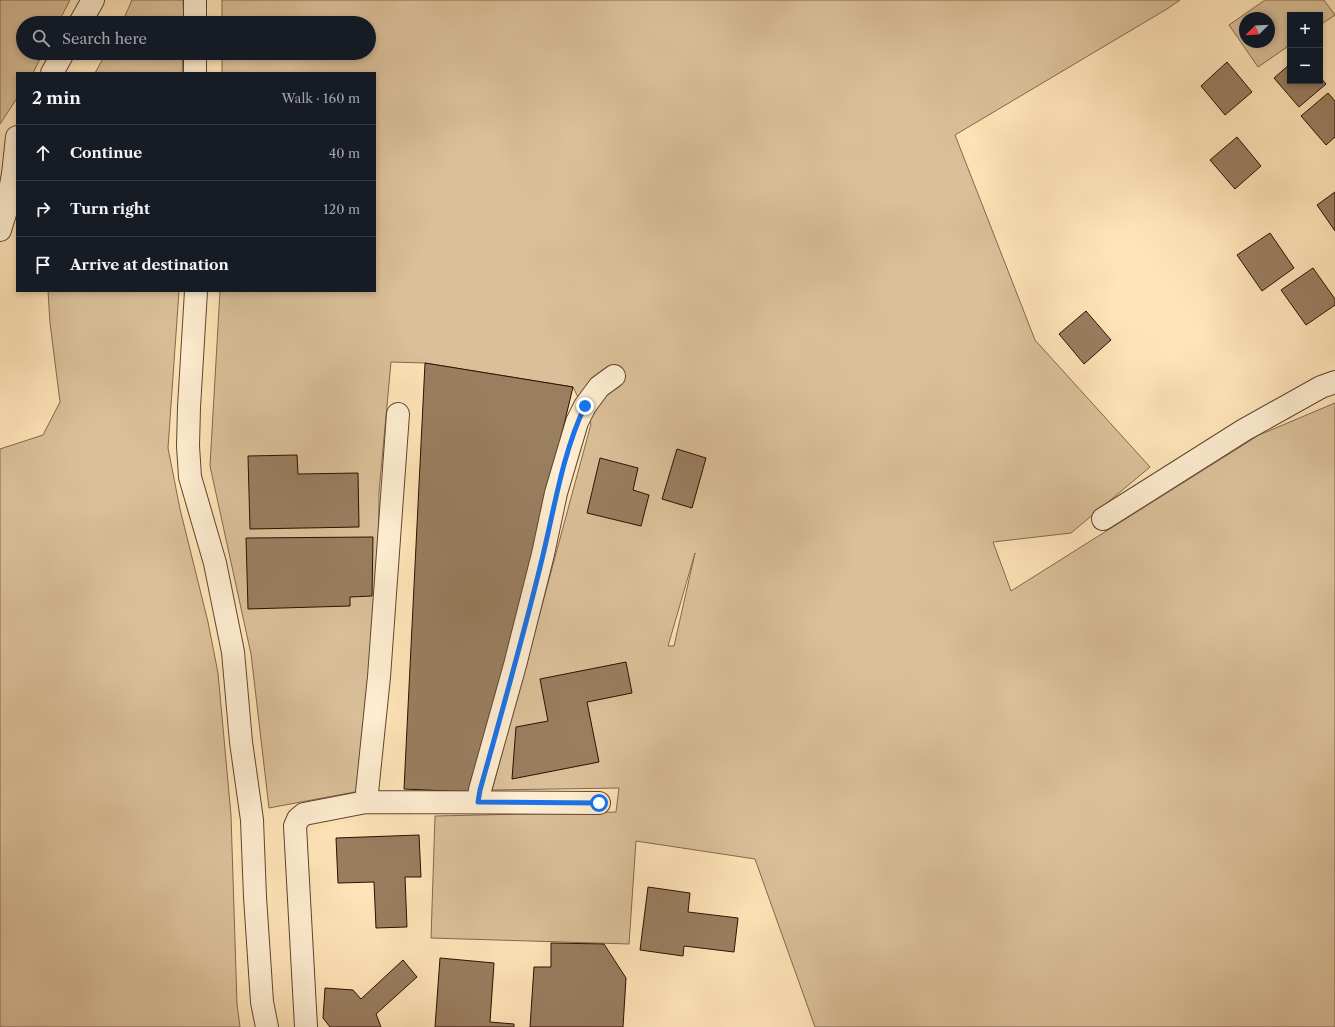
<!DOCTYPE html>
<meta charset="utf-8">
<style>
:root{--surface:#171b24;--page:#20242c;--text:#f1f3f6;--muted:#9ea1a6;--line:#363941}
body{margin:0;font-family:"Libre Caslon Text",serif;background:var(--page);color:var(--text)}
.controls{position:absolute;right:12px;top:12px;display:grid;overflow:hidden;border-radius:0px;box-shadow:0 2px 6px #0003}
.controls button{width:36px;height:36px;display:grid;place-items:center;padding:0;border:0;border-bottom:1px solid var(--line);background:var(--surface);color:var(--text);font:20px sans-serif}
.compass{position:absolute;left:1239px;top:12px;width:36px;height:36px;border-radius:50%;background:var(--surface);box-shadow:0 2px 6px #0003;rotate:246deg}
.stop{position:absolute;width:12px;height:12px;margin:-9px;border:3px solid #1a73e8;border-radius:50%;background:#fff}
.stop.end{background:#1a73e8;border-color:#fff;box-shadow:0 1px 4px #0008}
.list{margin:0;padding:0;list-style:none}
h2{display:flex;justify-content:space-between;align-items:center;height:52px;margin:0;padding:0 16px;font-size:17px}
h2 small{font-size:13px;font-weight:400;color:var(--muted)}
.list li{display:grid;grid-template-columns:26px 1fr auto;gap:12px;align-items:center;box-sizing:border-box;height:56px;padding:0 16px;border-top:1px solid var(--line)}
.list b{display:block;font-size:15px;white-space:nowrap}
.list em{font-size:13px;font-style:normal;color:var(--muted)}
.icon{flex:none;width:22px;height:22px;fill:none;stroke:currentColor;stroke-width:2;stroke-linecap:round;stroke-linejoin:round}
.map{position:relative;flex:none;width:1335px;height:1027px;overflow:hidden}
.search{position:absolute;background:var(--surface);box-shadow:0 2px 6px #0003;left:16px;top:16px;width:360px;height:44px;display:flex;align-items:center;gap:10px;box-sizing:border-box;padding:0 14px;border-radius:22px;color:var(--muted);font-size:15px}
.panel{position:absolute;background:var(--surface);box-shadow:0 2px 6px #0003;left:16px;top:72px;width:360px;height:220px;border-radius:0px}
.map>svg:first-child{display:block}
.green{fill:#dac099;stroke:#83684c;fill-rule:evenodd}
.building{fill:#997e60;stroke:#2c0f00}
.lines{fill:none;stroke-linecap:round;stroke-linejoin:round}
.minor-casing{stroke:#60442e;stroke-width:24}
.minor{stroke:#feedd1;stroke-width:22}
.route{stroke:#1a73e8;stroke-width:5}
</style>
<div class="map">
<svg width="1335" height="1027" viewBox="0 0 1335 1027">
<rect width="100%" height="100%" fill="#fee4b8"/>
<filter id="stains"><feTurbulence type="fractalNoise" baseFrequency=".005" numOctaves="4"/><feColorMatrix values="0 0 0 0 .2 0 0 0 0 .09 0 0 0 0 .02 0 0 0 .5 -.17"/></filter>
<radialGradient id="worn" r=".72"><stop offset=".6" stop-color="#630" stop-opacity="0"/><stop offset="1" stop-color="#630" stop-opacity=".3"/></radialGradient>
<path class="green" d="M0,0H70L58,23H23V53H43L33,73H17V98L0,124Z
M132,0H183L184,23H122Z
M222,0H1180L1167,9L955,135L1035,340L1150,467L1071,533L993,542L1011,591L1259,435L1335,403V1027H815L755,859L636,841L629,944L431,938L435,816L616,812L619,788L492,790L591,424L573,387L425,363L391,362L379,492L378,607L360,791L269,808L251,654L210,466L220,291H375V73H222V53H369V23H222ZM695,553L674,646H668Z
M1265,0H1324L1335,15L1320,25V15H1290V45L1258,67L1229,25ZM1245,18H1269V42H1245Z
M106,53H183L182,73H95Z
M48,291H179L168,448L180,509L208,622L218,673L231,815L237,1004L240,1027H0V449L43,435L60,402L50,323Z"/>
<path class="building" d="M1227,62L1252,92L1225,115L1201,86Z
M1290,64V81H1320V77L1326,84L1299,107L1274,78Z
M1328,93L1335,101V137L1326,145L1301,116Z
M1237,137L1261,166L1235,189L1210,160Z
M1335,192V231L1317,205Z
M1270,233L1294,268L1262,291L1237,255Z
M1313,268L1335,299V305L1306,325L1281,290Z
M1086,311L1111,340L1084,364L1059,334Z
M425,363L573,387L496,708L470,792L404,789Z
M677,449L706,458L692,508L662,499Z
M297,455L298,474L358,473L359,527L250,529L248,456Z
M600,458L638,468L633,490L649,495L641,526L587,513Z
M373,537L372,596L350,597V606L248,609L246,538Z
M626,662L632,693L587,702L599,762L512,779L516,727L548,721L540,679Z
M419,835L421,877H405L407,927L376,928L374,882L338,883L336,838Z
M648,887L690,893L688,912L738,918L734,952L684,946L683,956L640,950Z
M551,943L604,944L626,978L623,1027H530L534,967H551Z
M440,958L494,963L490,1022L514,1024V1027H435Z
M403,960L417,977L376,1014L381,1027H330L323,1018L325,988L353,990L361,999Z"/>
<g class="lines">
<defs>
<path id="minor" d="M195,0V23
M80,23L93,0
M195,53V73
M52,73L63,53
M0,230L7,207L13,174L17,137
M196,291L189,407L188,446L190,477L215,563L233,652L241,742L252,820L255,897L262,1002L267,1027
M1103,519L1244,430L1321,387L1335,382
M366,802L379,677L398,414
M478,802L480,790L515,665L543,554L556,493L577,422L585,406L599,387L614,376
M306,1027L295,826L298,819L304,814L366,802L599,803"/>
</defs>
<use href="#minor" class="minor-casing"/>
<use href="#minor" class="minor"/>
</g>
<g class="lines">
<path class="route" d="M585,406C563,452 555,505 543,555C524,634 502,712 480,790L478,802L599,803"/>
</g>
<rect width="100%" height="100%" filter="url(#stains)"/>
<rect width="100%" height="100%" fill="url(#worn)"/>
</svg>
<div class="controls">
<button>+</button>
<button>−</button>
</div>
<svg class="compass" viewBox="-18 -18 36 36"><path d="M0-13l5 13h-10z" fill="#e53935"/><path d="M0 13l5-13h-10z" fill="#9ea1a6"/></svg>
<div class="stop" style="left:599px;top:803px"></div>
<div class="stop end" style="left:585px;top:406px"></div>
<div class="search"><svg class="icon" aria-label="search" viewBox="0 0 24 24"><circle cx="10" cy="10" r="6"/><path d="M15 15l6 6"/></svg>Search here</div>
<section class="panel">
<h2>2 min<small>Walk · 160 m</small></h2>
<ul class="list">
<li><svg class="icon" aria-label="ahead" viewBox="0 0 24 24"><path d="M12 20V5M6 11l6-6 6 6"/></svg><div><b>Continue</b></div><em>40 m</em></li>
<li><svg class="icon" aria-label="right" viewBox="0 0 24 24"><path d="M7 20v-9h11M14 6l5 5-5 5"/></svg><div><b>Turn right</b></div><em>120 m</em></li>
<li><svg class="icon" aria-label="arrive" viewBox="0 0 24 24"><path d="M6 21V4h12l-3 4 3 4H6"/></svg><div><b>Arrive at destination</b></div></li>
</ul>
</section>
</div>
